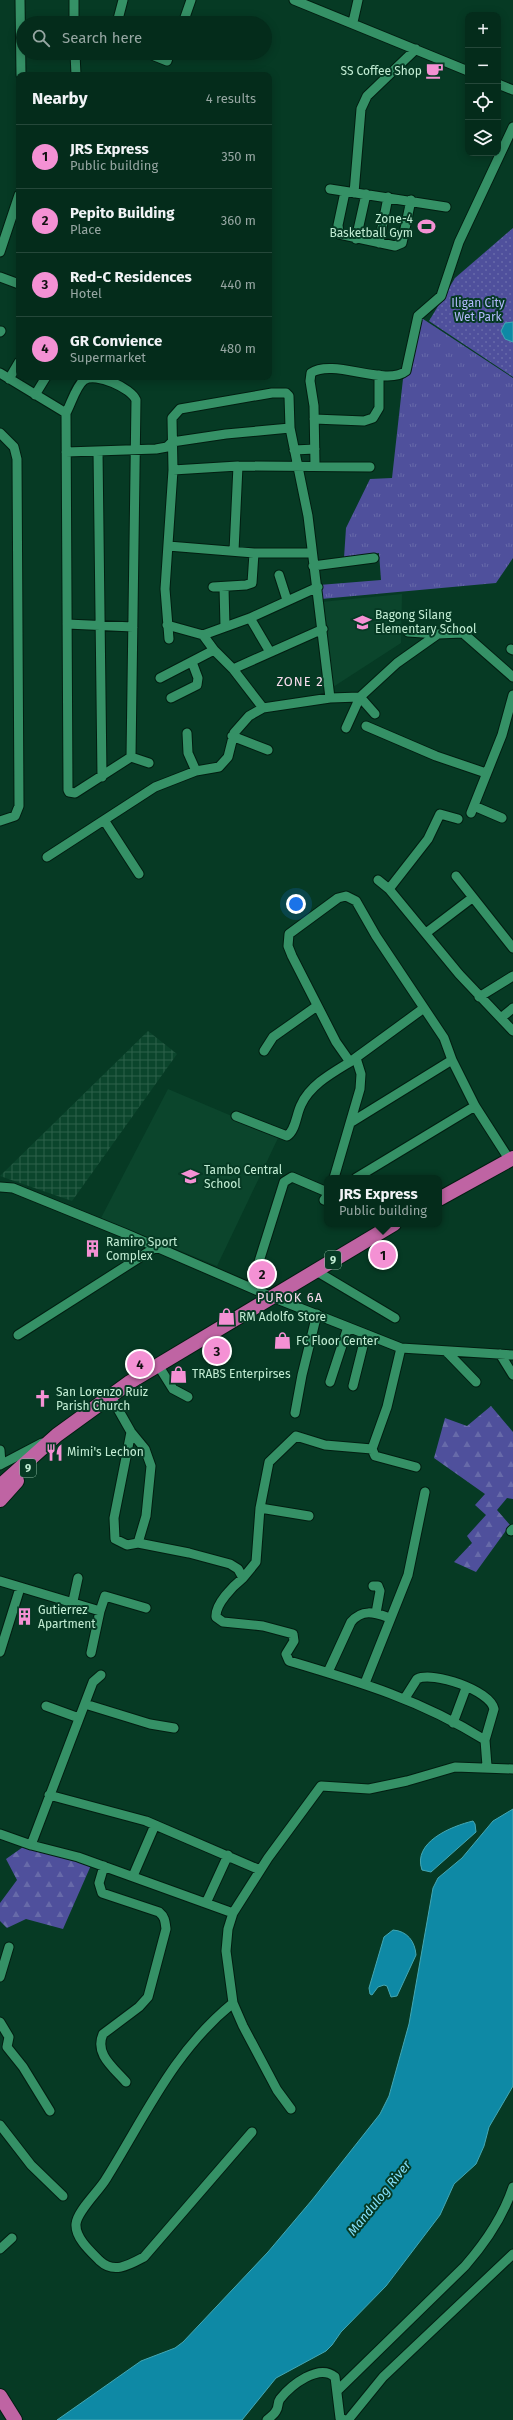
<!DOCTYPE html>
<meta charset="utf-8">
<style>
:root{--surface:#042c1b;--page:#123828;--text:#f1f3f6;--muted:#97a7a3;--line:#25483a;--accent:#f491d4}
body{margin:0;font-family:"Fira Sans",sans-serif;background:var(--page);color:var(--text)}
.controls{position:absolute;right:12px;top:12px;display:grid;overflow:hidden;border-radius:8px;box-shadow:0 2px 10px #0003}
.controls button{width:36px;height:36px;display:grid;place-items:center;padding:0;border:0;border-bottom:1px solid var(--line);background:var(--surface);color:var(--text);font:20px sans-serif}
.you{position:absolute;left:296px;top:904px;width:14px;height:14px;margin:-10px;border:3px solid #fff;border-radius:50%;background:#1a73e8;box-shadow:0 0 0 6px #1a73e833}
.badge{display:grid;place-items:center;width:26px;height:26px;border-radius:50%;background:var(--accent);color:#111;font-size:13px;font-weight:700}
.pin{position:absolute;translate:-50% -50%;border:2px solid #fff;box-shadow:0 1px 4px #0006}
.popup{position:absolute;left:324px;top:1175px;width:118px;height:52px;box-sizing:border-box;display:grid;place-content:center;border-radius:8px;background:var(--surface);filter:drop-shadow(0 1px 3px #0005);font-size:13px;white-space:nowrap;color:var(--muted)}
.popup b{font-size:15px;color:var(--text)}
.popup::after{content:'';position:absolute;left:50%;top:100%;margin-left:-8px;border:8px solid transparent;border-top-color:var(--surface)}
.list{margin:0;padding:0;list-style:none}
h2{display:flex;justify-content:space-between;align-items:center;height:52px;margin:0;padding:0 16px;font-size:17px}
h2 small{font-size:13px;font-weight:400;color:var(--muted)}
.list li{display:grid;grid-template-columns:26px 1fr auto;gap:12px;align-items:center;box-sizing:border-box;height:64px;padding:0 16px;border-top:1px solid var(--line)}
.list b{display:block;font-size:15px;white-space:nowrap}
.list p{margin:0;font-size:13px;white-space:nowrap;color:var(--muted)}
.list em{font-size:13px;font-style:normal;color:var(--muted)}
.icon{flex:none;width:22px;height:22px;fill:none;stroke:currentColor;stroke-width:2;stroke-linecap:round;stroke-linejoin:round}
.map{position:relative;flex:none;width:513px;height:2420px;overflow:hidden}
.search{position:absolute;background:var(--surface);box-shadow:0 2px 10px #0003;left:16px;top:16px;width:256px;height:44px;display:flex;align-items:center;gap:10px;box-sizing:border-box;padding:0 14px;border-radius:22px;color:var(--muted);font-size:15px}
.panel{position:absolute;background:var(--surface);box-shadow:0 2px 10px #0003;left:16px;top:72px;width:256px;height:308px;border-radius:8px}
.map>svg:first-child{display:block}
.built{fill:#0b452c}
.industrial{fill:url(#industrial-grid)}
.grass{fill:url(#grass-tufts)}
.forest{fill:url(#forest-firs)}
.park{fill:url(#park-dots)}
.water{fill:#0e89a5;stroke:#44a7b3}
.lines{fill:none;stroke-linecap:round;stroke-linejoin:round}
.minor-casing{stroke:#021e11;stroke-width:11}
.highway-casing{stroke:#021e11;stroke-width:16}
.minor{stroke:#359166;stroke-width:9}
.highway{stroke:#bf64a3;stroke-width:14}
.labels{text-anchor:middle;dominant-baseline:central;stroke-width:4;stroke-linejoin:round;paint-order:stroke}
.shield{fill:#063a24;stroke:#8ab79f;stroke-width:1}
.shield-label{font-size:11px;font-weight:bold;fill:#c2edd4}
.poi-label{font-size:12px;fill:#c2edd4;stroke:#063a24;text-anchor:start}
.park-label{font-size:12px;fill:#b3bafd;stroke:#063a24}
.neighbourhood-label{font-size:13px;letter-spacing:1px;fill:#f8dbed;stroke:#063a24}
.water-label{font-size:13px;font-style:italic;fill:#85e0fc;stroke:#063a24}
</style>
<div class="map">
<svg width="513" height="2420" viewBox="0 0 513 2420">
<defs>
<pattern id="industrial-grid" width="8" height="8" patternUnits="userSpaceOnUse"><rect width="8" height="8" fill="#0b452c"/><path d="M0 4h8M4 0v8" fill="none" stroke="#2d604a"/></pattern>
<pattern id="grass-tufts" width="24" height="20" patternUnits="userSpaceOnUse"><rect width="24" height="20" fill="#4f509c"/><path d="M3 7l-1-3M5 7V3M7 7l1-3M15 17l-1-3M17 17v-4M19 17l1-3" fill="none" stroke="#676aa9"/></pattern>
<pattern id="forest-firs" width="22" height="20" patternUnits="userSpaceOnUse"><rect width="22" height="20" fill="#4f509c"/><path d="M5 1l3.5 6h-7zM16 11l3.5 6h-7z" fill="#676aa9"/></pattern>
<pattern id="park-dots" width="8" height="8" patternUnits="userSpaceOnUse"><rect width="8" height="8" fill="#4f509c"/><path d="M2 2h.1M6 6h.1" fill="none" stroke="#676aa9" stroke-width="1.8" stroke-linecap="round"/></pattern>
</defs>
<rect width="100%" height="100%" fill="#063a24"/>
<path class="built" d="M402,594L401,643L330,689L321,602Z
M168,1089L279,1136L217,1266L101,1218Z"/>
<path class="industrial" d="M148,1031L177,1054L72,1201L0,1176Z"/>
<path class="grass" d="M420,317L513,378V558L496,583L321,599L319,585L381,580L379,553L344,558L346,528L370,479L392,478L403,379L411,372Z"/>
<path class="forest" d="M491,1406L513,1432V1499L507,1498L497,1510L510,1525L476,1572L454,1562L472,1543L467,1536L486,1515L475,1505L485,1494L434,1458L445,1418L467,1426Z
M23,1847L92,1863L63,1929L26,1919L7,1928L0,1921V1903L17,1880L6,1859Z"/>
<path class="park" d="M513,228V377L429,321L455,278Z"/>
<path class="water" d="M513,322V342L505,339L501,331L505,323Z
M513,1809V2086L489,2127L484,2146L476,2164L454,2184L440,2215L386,2286L341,2332L332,2345L326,2351L276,2378L242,2420H57L141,2361L175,2348L183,2342L268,2252L312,2200L380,2114L389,2096L409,2024L433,1888L438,1878L462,1858L493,1821Z
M473,1821L475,1824L476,1832L431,1872L422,1870C412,1842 452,1826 473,1821Z
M393,1930C407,1931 415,1941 416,1955L397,1996L391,1997L387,1986L384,1985L378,1987L372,1995L370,1994L369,1988L384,1937Z"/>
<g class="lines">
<defs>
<path id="minor" d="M20,0L21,75
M74,0V23
M294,0L468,71
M353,22L358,0
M117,23L123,0
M183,23L191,0
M75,53L76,75
M147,53L167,61L170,53
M498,84L513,90
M330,189L446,207
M345,192L338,225L339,234L395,246L402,243L411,200
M354,193L361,109L367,96L416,49
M356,239L366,194
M379,243L388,197
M0,252L19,195
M0,277L19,284
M0,332L1,331
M0,373L66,413
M9,379L19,362
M35,395L46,377
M314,419L364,421L373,418L379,408V375
M0,433L14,447L17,459L19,806L15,816L0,821
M294,450L315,449
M98,451L102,777
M66,452L156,449L167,447L172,442L226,434L290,428
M315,465L314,406L310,381L311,373C333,358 386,387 406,371L418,316L441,296L459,242L513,127
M173,470L238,466L370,467
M168,546L254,553H312
M234,551L238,466
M313,566L374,558
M279,575L287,600
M213,587L246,585L252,583L254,553
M224,587L225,627
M250,618L270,652
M67,624L133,627
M408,632L438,634
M203,635L250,618L318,587
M169,639L165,589L173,470L172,418L180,409L272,393H286L289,396L290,428L308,516L330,698
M511,649L513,650
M214,650L233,669L263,708
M233,669L323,629
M160,678L214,650L203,635L167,625
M171,698L197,685L198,678L192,662
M366,726L436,756L486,773
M346,728L360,697L375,714
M187,733L188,753L196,771
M232,736L268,750
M131,757L136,400C131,388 96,372 84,380C76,386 71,404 66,413L68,790L69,792L75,793L131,757L149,763
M474,806L502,818
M471,813L502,735L513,695
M104,820L139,874
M47,857L155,787L196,771L219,767L228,757L234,733L249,716L263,708L330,698L360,697L397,663L438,634L463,633L513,677
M456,876L513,948
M378,880L389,889L459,974L513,1031
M389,889L428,839L440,814L458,819
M426,933L472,898
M479,997L513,976
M424,1008L350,1062L336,1042L292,956L288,946L289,934L338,898L346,896L356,901L376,936L444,1038L452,1060L475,1106L509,1159
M501,1018L513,1008
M264,1051L273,1037L317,1006
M236,1116L287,1136C296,1130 296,1115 301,1105C310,1085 332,1073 350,1062
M350,1123L452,1060
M334,1178L360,1089L361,1074L356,1058
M356,1178L475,1106
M0,1187L13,1188L124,1233L272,1297L401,1348L513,1355
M327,1196L324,1200L327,1201
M316,1271L395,1318
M251,1287L284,1182L292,1177L327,1192
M18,1335L156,1247
M401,1348L387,1407L372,1449L375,1456L416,1467
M446,1351L476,1382
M500,1354L513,1375
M158,1365L173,1389L188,1397
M330,1382L348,1327
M353,1386L366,1334
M110,1395L131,1432L145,1449L151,1466L146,1516L138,1543
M295,1413L302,1375L317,1314
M131,1432L114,1518L115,1539L127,1545L138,1543L189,1553L230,1564L238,1569L243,1578L256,1562L260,1508L269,1462L296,1436L325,1445L372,1449
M0,1450L1,1464
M0,1465L42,1443
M260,1508L309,1516
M511,1531L513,1529
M243,1578C233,1586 215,1604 216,1617L223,1622L263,1626L293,1634L294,1641L286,1654L289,1661C360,1682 421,1700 485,1740L487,1766
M0,1581L100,1611
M373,1586H378L380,1591L376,1613
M73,1601L78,1578
M0,1652L20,1588
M91,1653L100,1611L105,1596L146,1608
M328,1672L351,1622C363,1608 375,1613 390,1618
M365,1683L408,1575L425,1492
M405,1698L417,1679C433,1671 490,1690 494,1709L485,1740
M85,1704L150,1724L174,1728
M46,1706L79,1718
M453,1723L466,1688
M49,1795L146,1821L260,1870
M0,1834L31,1845L78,1857L233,1913
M31,1845L93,1682L101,1675
M104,1866L99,1883L102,1893L159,1912C165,1917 165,1921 166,1929L148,1997L139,2007L103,2034C94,2054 114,2068 126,2082
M133,1876L155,1825
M206,1903L228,1855
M0,1977L9,1947
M233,2003C173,2052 146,2115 106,2179C99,2191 77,2211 76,2224C75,2238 91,2252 100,2261C114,2274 129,2265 144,2257L252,2132
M0,2022L9,2037L7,2047L23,2067L50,2111
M291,2109L277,2090L243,2026L233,2003L226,1951L228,1929L233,1913L268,1858L321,1786L369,1789L407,1781L455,1767L513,1769
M0,2125L31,2165L63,2196
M0,2249L12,2238
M338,2390L465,2266C486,2242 503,2217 513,2187
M267,2420C270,2417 274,2415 276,2411C279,2407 277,2403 280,2399C291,2385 319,2363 335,2377L340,2418L345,2420
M348,2420L383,2377L513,2254"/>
<path id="highway" d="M439,1199L513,1158
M0,1486L57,1435L130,1382L394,1224
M0,1500L17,1481
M0,2396L15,2420"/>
</defs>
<use href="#minor" class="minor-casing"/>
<use href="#highway" class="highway-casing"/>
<use href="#minor" class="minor"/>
<use href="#highway" class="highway"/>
</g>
<defs>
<symbol id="cafe-bare" viewBox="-9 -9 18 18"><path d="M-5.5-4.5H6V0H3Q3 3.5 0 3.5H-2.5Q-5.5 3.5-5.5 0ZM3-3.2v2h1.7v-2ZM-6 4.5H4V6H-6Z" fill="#f491d4" stroke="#063a24" stroke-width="2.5" paint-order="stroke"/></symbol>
<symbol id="stadium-bare" viewBox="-9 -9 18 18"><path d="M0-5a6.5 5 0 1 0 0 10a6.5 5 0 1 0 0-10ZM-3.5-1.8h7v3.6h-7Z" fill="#f491d4" stroke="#063a24" stroke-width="2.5" paint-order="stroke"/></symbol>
<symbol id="school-bare" viewBox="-9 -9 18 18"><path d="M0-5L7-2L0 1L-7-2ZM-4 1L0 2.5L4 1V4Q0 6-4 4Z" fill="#f491d4" stroke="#063a24" stroke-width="2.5" paint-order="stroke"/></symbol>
<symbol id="building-bare" viewBox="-9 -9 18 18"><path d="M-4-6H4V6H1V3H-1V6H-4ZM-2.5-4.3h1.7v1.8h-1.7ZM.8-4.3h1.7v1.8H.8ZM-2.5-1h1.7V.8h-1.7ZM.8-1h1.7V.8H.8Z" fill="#f491d4" stroke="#063a24" stroke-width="2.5" paint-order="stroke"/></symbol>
<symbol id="shop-bare" viewBox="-9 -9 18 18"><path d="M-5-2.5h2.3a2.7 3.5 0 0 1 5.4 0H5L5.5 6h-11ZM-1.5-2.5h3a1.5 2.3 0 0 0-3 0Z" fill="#f491d4" stroke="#063a24" stroke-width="2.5" paint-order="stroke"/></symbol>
<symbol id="church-bare" viewBox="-9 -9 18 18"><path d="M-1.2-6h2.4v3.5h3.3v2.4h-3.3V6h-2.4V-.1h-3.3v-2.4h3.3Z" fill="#f491d4" stroke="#063a24" stroke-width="2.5" paint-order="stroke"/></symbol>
<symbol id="restaurant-bare" viewBox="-9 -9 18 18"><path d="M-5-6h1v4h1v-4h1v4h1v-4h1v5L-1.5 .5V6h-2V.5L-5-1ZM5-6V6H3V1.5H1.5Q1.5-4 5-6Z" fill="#f491d4" stroke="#063a24" stroke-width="2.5" paint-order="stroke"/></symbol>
</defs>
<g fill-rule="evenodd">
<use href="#cafe-bare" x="422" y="58" width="25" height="25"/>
<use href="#stadium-bare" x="414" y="214" width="25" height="25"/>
<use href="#school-bare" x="350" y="610" width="25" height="25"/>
<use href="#school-bare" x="178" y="1164" width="25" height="25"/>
<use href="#building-bare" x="80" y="1236" width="25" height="25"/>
<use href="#shop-bare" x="214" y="1304" width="25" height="25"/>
<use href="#shop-bare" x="270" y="1328" width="25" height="25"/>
<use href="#shop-bare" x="166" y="1362" width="25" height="25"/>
<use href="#church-bare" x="30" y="1386" width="25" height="25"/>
<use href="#restaurant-bare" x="42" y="1440" width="25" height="25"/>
<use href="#building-bare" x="12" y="1604" width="25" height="25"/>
</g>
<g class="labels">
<g class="shield">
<rect x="325" y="1251" width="16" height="18" rx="3"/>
<rect x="20" y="1459" width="16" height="18" rx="3"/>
</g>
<g class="shield-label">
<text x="333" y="1260">9</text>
<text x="28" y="1468">9</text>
</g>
<g class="poi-label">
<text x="422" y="71" text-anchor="end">SS Coffee Shop</text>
<text x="413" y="219" text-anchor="end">Zone-4<tspan x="413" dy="14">Basketball Gym</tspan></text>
<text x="375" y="615">Bagong Silang<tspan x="375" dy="14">Elementary School</tspan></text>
<text x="204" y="1170">Tambo Central<tspan x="204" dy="14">School</tspan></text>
<text x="106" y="1242">Ramiro Sport<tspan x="106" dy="14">Complex</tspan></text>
<text x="239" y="1317">RM Adolfo Store</text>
<text x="296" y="1341">FC Floor Center</text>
<text x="192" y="1374">TRABS Enterpirses</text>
<text x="56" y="1392">San Lorenzo Ruiz<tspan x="56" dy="14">Parish Church</tspan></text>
<text x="67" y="1452">Mimi's Lechon</text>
<text x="38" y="1610">Gutierrez<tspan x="38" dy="14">Apartment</tspan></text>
</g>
<g class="park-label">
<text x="478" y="303">Iligan City<tspan x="478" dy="14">Wet Park</tspan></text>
</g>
<g class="neighbourhood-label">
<text x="300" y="681">ZONE 2</text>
<text x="290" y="1297">PUROK 6A</text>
</g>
<g class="water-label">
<text transform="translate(379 2198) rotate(-51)">Mandulog River</text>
</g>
</g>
</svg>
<div class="controls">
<button>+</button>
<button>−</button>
<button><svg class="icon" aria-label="locate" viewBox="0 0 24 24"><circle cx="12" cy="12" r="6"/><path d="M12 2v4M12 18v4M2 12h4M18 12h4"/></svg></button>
<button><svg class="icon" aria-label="layers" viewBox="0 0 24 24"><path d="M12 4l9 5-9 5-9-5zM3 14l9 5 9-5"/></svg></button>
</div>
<div class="you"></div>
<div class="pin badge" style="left:383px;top:1255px">1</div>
<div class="popup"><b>JRS Express</b>Public building</div>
<div class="pin badge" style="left:262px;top:1274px">2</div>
<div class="pin badge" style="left:217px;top:1351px">3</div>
<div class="pin badge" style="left:140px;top:1364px">4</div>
<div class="search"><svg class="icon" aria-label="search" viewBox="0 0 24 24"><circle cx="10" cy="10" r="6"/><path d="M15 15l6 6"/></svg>Search here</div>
<section class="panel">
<h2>Nearby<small>4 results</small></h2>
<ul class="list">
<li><span class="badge">1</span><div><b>JRS Express</b><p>Public building</p></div><em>350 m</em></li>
<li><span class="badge">2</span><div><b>Pepito Building</b><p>Place</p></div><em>360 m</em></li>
<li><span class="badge">3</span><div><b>Red-C Residences</b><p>Hotel</p></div><em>440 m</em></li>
<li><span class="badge">4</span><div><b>GR Convience</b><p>Supermarket</p></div><em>480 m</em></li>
</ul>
</section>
</div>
